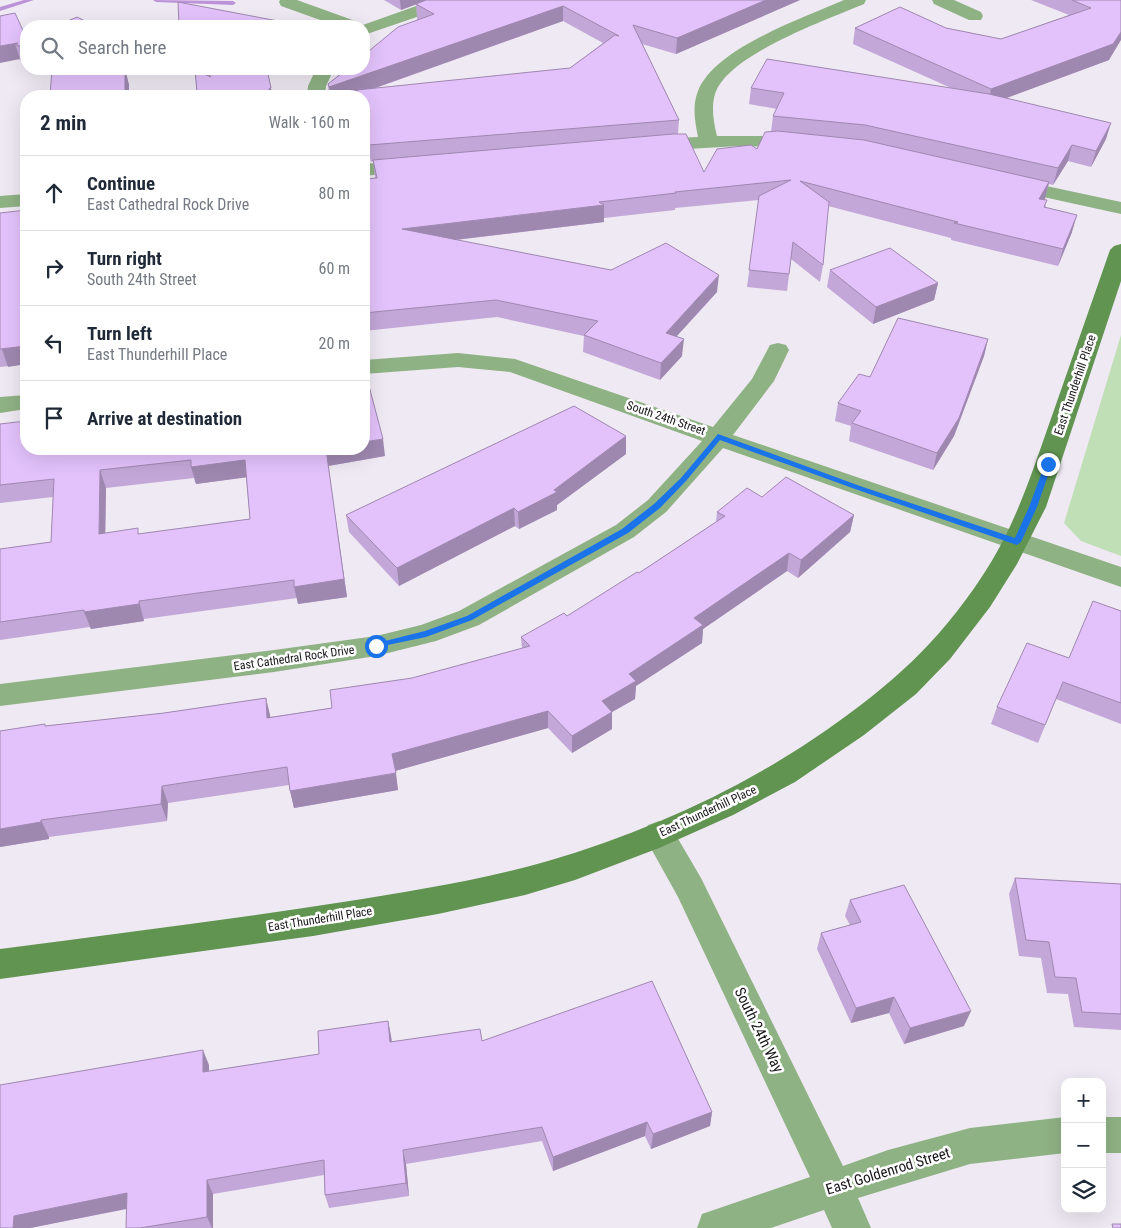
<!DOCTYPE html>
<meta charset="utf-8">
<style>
:root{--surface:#fff;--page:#f6f6f7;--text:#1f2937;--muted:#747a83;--line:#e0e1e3}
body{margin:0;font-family:"Roboto Condensed",sans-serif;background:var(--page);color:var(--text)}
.controls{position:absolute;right:15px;bottom:15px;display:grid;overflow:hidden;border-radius:10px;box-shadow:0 5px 20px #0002}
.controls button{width:45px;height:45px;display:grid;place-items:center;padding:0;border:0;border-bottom:1px solid var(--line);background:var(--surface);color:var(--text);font:25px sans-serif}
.stop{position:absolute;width:15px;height:15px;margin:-11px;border:4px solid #1a73e8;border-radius:50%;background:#fff}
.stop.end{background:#1a73e8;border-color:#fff;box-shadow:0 1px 5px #0008}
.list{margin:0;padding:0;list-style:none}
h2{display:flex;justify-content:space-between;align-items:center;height:65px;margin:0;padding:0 20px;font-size:21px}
h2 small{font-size:16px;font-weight:400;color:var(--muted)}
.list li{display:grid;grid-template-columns:32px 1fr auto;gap:15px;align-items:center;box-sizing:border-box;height:75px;padding:0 20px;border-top:1px solid var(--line)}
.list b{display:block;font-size:19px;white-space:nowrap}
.list p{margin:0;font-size:16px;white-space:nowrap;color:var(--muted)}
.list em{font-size:16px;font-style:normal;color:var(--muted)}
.icon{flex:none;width:28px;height:28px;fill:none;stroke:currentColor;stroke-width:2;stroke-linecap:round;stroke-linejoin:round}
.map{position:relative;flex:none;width:1121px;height:1228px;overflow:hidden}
.search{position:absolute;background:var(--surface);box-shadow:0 5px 20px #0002;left:20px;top:20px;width:350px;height:55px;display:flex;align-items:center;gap:12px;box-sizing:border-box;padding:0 18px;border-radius:20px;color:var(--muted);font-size:19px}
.panel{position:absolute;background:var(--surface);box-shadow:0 5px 20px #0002;left:20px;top:90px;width:350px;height:365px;border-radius:20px}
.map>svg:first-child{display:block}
.green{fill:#c0dfb6}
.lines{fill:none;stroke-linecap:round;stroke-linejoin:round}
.stream{fill:#bc93d8;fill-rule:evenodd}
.street{fill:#8fb284;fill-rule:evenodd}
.secondary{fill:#609450;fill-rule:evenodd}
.wall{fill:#c3a7d8;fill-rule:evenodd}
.shaded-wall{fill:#9f88b0}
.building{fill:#e3c2fb;stroke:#9f88b0;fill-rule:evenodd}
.route{fill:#1a73e8}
.labels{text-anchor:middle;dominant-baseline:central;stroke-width:5;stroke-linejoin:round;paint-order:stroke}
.street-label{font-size:12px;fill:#181619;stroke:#fff}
.near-street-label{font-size:15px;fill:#181619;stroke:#fff}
</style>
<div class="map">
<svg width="1121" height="1228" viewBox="0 0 1121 1228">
<rect width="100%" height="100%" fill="#efe9f3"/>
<path class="green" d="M1121,335V556L1081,541L1064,523Z"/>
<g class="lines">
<path class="stream" d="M24,0H34L0,11V7Z
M153,0L233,1L236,3L233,5L156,2Z"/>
<path class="street" d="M280,0H297L358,22L360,26L433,0H457L455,4L364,35V26H337L281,6L279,2Z
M844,0H866L864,4C826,20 739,51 718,87C710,101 713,120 717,136H798L805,138L808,142L805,146L798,148L740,146L652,151L645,149L642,145L645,141L652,139L698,137C695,122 692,106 698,91C715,48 803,18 844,0Z
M932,0H954L981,12L983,16L981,20H969L934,4Z
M316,69H334L326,86L325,96H307L308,86Z
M412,160L419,162L422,166L419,170L364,176V164Z
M1009,178L1121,202V214L1002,188L999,184L1002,180Z
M26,194V206L0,208V196Z
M778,343L786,345L789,350L774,381L733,435L1121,567V587L723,448L666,512L634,537L479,625L436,641L376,656L274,672L0,706V684L274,650L376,636L421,625L459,611L616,525L648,500L702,441L510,372L458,367L364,374V360L458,353L515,359L713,427L752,379L770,345Z
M26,395V409L0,413V397Z
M659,821L670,825L701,878L843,1166L888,1150L970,1128L1065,1117V1153L970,1164L858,1198L871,1228H832L824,1210L771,1228H697L702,1214L810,1177L678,897L643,834L648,825Z
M1102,1117H1121V1153H1102Z"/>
<path class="secondary" d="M1121,244V281L1046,507L1017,564L990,607L950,659L916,694L864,735L795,782L733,815L659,848L575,880L525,895L438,914L313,936L0,979V949C114,934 229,920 343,902C412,891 482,880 548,861C647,832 744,788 828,729C891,685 938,643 981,578C1016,526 1032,472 1053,413C1072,359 1091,304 1110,250L1114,246Z"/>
</g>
<path class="wall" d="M384,0H800L676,54L642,44L679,120L678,134L704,172L757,149L771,132L773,116L777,109L749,104L751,88H951L853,44L855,28H946L1001,39L1069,15L1031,0H1121L1109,60L1006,98L1106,139L1091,167L1068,161L1053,185L1049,184L1044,200L1046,207L1072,232L1058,266L951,240V238L828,206L823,265L820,282L791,259L787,291L747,287L759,200L675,208V210L604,218V222L456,240L717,292L677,336L682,356L660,380L583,352L584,336L497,317L364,331V179L375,178L373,161L371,162L364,130V96H357V94L351,96H329L328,84L418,19H417L416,4L401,10ZM563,21L603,43L570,68L373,89Z
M0,16L26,37V63L20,60Z
M39,69H125L129,85L52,75Z
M195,69H267L272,96H186L197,92Z
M0,213L26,364L0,367Z
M830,270L938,283L934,300L873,324L827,287Z
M988,339L984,356L954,436L933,470L849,441L851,426L835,421L838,403L870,377Z
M0,424L385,456L328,466L347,597L298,604L297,598L144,619V621L91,629L90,627L0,640V549L51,542L53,497L0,503ZM246,477L250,519L140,534L105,533L106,488L194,478L196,484Z
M626,436V454L557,505V510L519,529L515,526L399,586L349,532L346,515Z
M762,497L854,515L850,532L798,578L787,571L703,629L702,643L636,686L635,699L612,712V729L572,753L548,728L395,771L398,790L294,808L289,785L168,803L167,821L49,837V839L0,847V731L164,713L266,698L270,717L332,708L412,678L522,649L521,637L567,616L639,573L716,522L717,512Z
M1121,611V724L1056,699L1038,743L991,724L997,707L1069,658Z
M1015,878L1121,884V1030L1074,1027L1068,994L1047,993L1041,958L1019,956L1009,894Z
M850,900L964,1026L904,1044L889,1013L851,1023L817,949L821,933L850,925L845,916Z
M388,1021L392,1041H482L712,1112L710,1126L651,1149L645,1136L553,1171L542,1141L406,1164L409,1196L329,1208L325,1195L324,1175L213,1194V1228H126L127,1209L30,1228H0L209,1065V1071L319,1054Z"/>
<path class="shaded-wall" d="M400,0H428L401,10Z
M766,0H800L676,54L677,38Z
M563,6V21L358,94L357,90V94L352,96H331L329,87Z
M278,21V26H271Z
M1121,32V40L1109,60L988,105L991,89Z
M18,43L15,44L20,59L0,63V46Z
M125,69L129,85V96H125Z
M271,88L272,96H269V89Z
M1111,123L1106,139L1091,167L1096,151Z
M1072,145L1068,161L1053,185L1058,168Z
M1049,182L1045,199L1034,215L1039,199Z
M604,205V222L403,246L402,229Z
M1077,215L1072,232L1058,266L1063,249Z
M719,275L717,292L664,350L666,333Z
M938,283L934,300L873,324L876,307Z
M684,339L682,356L660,380L661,363Z
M988,339L984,356L954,436L933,470L937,453Z
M26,346V364L8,367L2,349Z
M626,436V454L557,505V510L519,529L518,512L554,490Z
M383,439L385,456L328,466L347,597L298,604L294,587L326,449H364V442Z
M245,460L249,477L196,484L191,467Z
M100,470L106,488L105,551L99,534Z
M514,508L515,526L399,586L397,568Z
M854,515L850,532L798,578L801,560Z
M789,553L787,571L703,629L702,643L636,686L635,699L612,712V729L572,753V736L602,701L629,674L694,618Z
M139,601L144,621L91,629L84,612Z
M266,698L270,715L272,735L267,718Z
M548,711V728L395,771L392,754Z
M396,773L398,790L294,808L290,791Z
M162,786L168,803L167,821L161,804Z
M41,820L49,837V839L0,847V829Z
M894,997L889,1013L851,1023L856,1008Z
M971,1011L964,1026L904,1044L910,1028Z
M388,1021L391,1036L393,1057L390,1042Z
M203,1050L209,1065V1087L203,1072Z
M712,1112L710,1126L651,1149L653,1134Z
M647,1122L645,1136L553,1171V1157Z
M403,1150L406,1164L409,1196L406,1183Z
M207,1180L213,1194V1228H212L207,1217Z
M127,1193L135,1207L30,1228H13L14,1216Z"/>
<path class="building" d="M426,0H766L677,38L633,25L679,120L369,145L364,121V96H358L357,90L570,68L615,35L619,36L563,6L329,87L328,84L347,69H364V55L398,27L434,14L416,4Z
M1072,0H1121V32L1113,44L991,89L855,28L900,7L946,28L1001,39L1091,8Z
M178,2L278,21L271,26H179Z
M15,13L26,37V49L15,44L18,43L0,46V16Z
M77,17L91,24L93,26H56Z
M767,59L989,94L1111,123L1096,151L1072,145L1058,168L865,125L773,116L784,93L751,88Z
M52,69H125V96H50Z
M203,69H267L271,88L269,89V96H186V93L197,92L195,70L211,77Z
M778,131L864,140L1049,182L1039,199L1047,200L1044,207L1077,215L1063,249L954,223L958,222L800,181L829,202L823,265L793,242L789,274L749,270L759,196L791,180L675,192L676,193L599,202L604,205L402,229L611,270L666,243L719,275L666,333L684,339L661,363L584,335L598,321L496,300L364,313V179L377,178L373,160L673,134H686L704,172L717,149L751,145L757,149L765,132Z
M26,210V346L0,349V213Z
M890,248L938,283L876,307L830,270Z
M898,318L988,339L959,418L937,453L852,423L861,411L838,403L859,374L870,377Z
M364,386H369L383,439L364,442Z
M574,406L626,436L554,490L557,492L518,512L514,508L397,568L346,515Z
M26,421V449H326L344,579L294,587V580L139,601V604L84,612V610L0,622V549L51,542L54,479L0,485V424ZM191,460V467L245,460L250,519L138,534V528L99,534L100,470Z
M786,477L854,515L801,560L789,553L694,618L703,625L629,674L636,681L602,701L612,712L572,736L548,711L392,754L396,773L290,791L287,767L162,786L161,804L41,820V822L0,829V731L45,724V726L164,713L266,698L267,718L332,708L330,690L412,678L530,646L521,637L564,613L567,616L637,572L639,573L725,516L717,512L747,488L762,497Z
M1093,601L1121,611V703L1063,682L1045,725L997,707L1027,643L1069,658Z
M1015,878L1121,884V1014L1082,1012L1076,978L1055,977L1049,942L1026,940Z
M904,885L971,1011L910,1028L894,997L856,1008L821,933L861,922L850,900Z
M652,981L712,1112L653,1134L647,1122L553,1157L542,1127L403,1150L406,1183L325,1195L324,1160L207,1180V1217L140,1228H126L127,1193L14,1216L13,1228H0V1085L203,1050V1072L319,1054L318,1031L388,1021L390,1042L480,1029L482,1041Z
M1112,1224H1121V1228H1113Z"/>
<path class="route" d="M718,434L860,486L1015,538L1029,507L1045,464L1048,462L1052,464L1037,507L1021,542L1017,545L855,489L720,440L686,481L660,508L628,533L472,620L426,637L373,648V644L425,631L467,616L622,529L654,504L681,478Z"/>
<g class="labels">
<g class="street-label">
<text transform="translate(1075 385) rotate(-71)">East Thunderhill Place</text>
<text transform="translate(666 418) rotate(19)">South 24th Street</text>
<text transform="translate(294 658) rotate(-8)">East Cathedral Rock Drive</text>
<text transform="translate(708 811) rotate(-25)">East Thunderhill Place</text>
<text transform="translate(320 919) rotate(-9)">East Thunderhill Place</text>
</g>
<g class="near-street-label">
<text transform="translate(759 1030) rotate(64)">South 24th Way</text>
<text transform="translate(888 1171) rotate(-17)">East Goldenrod Street</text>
</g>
</g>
</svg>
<div class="controls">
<button>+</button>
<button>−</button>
<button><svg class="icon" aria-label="layers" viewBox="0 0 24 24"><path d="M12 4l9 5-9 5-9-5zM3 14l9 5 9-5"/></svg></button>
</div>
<div class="stop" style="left:376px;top:646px"></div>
<div class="stop end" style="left:1048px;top:464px"></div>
<div class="search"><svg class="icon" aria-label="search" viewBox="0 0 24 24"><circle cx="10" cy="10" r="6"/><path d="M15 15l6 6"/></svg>Search here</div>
<section class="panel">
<h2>2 min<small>Walk · 160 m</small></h2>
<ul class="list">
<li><svg class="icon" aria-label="ahead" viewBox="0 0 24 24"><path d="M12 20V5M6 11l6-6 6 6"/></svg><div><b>Continue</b><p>East Cathedral Rock Drive</p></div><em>80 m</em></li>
<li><svg class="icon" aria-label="right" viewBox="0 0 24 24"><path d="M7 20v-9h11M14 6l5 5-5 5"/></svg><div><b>Turn right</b><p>South 24th Street</p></div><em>60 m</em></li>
<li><svg class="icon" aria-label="left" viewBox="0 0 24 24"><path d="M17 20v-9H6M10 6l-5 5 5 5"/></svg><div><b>Turn left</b><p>East Thunderhill Place</p></div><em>20 m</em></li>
<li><svg class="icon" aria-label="arrive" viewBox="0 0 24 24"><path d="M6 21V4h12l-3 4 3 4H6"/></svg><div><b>Arrive at destination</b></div></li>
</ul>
</section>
</div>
